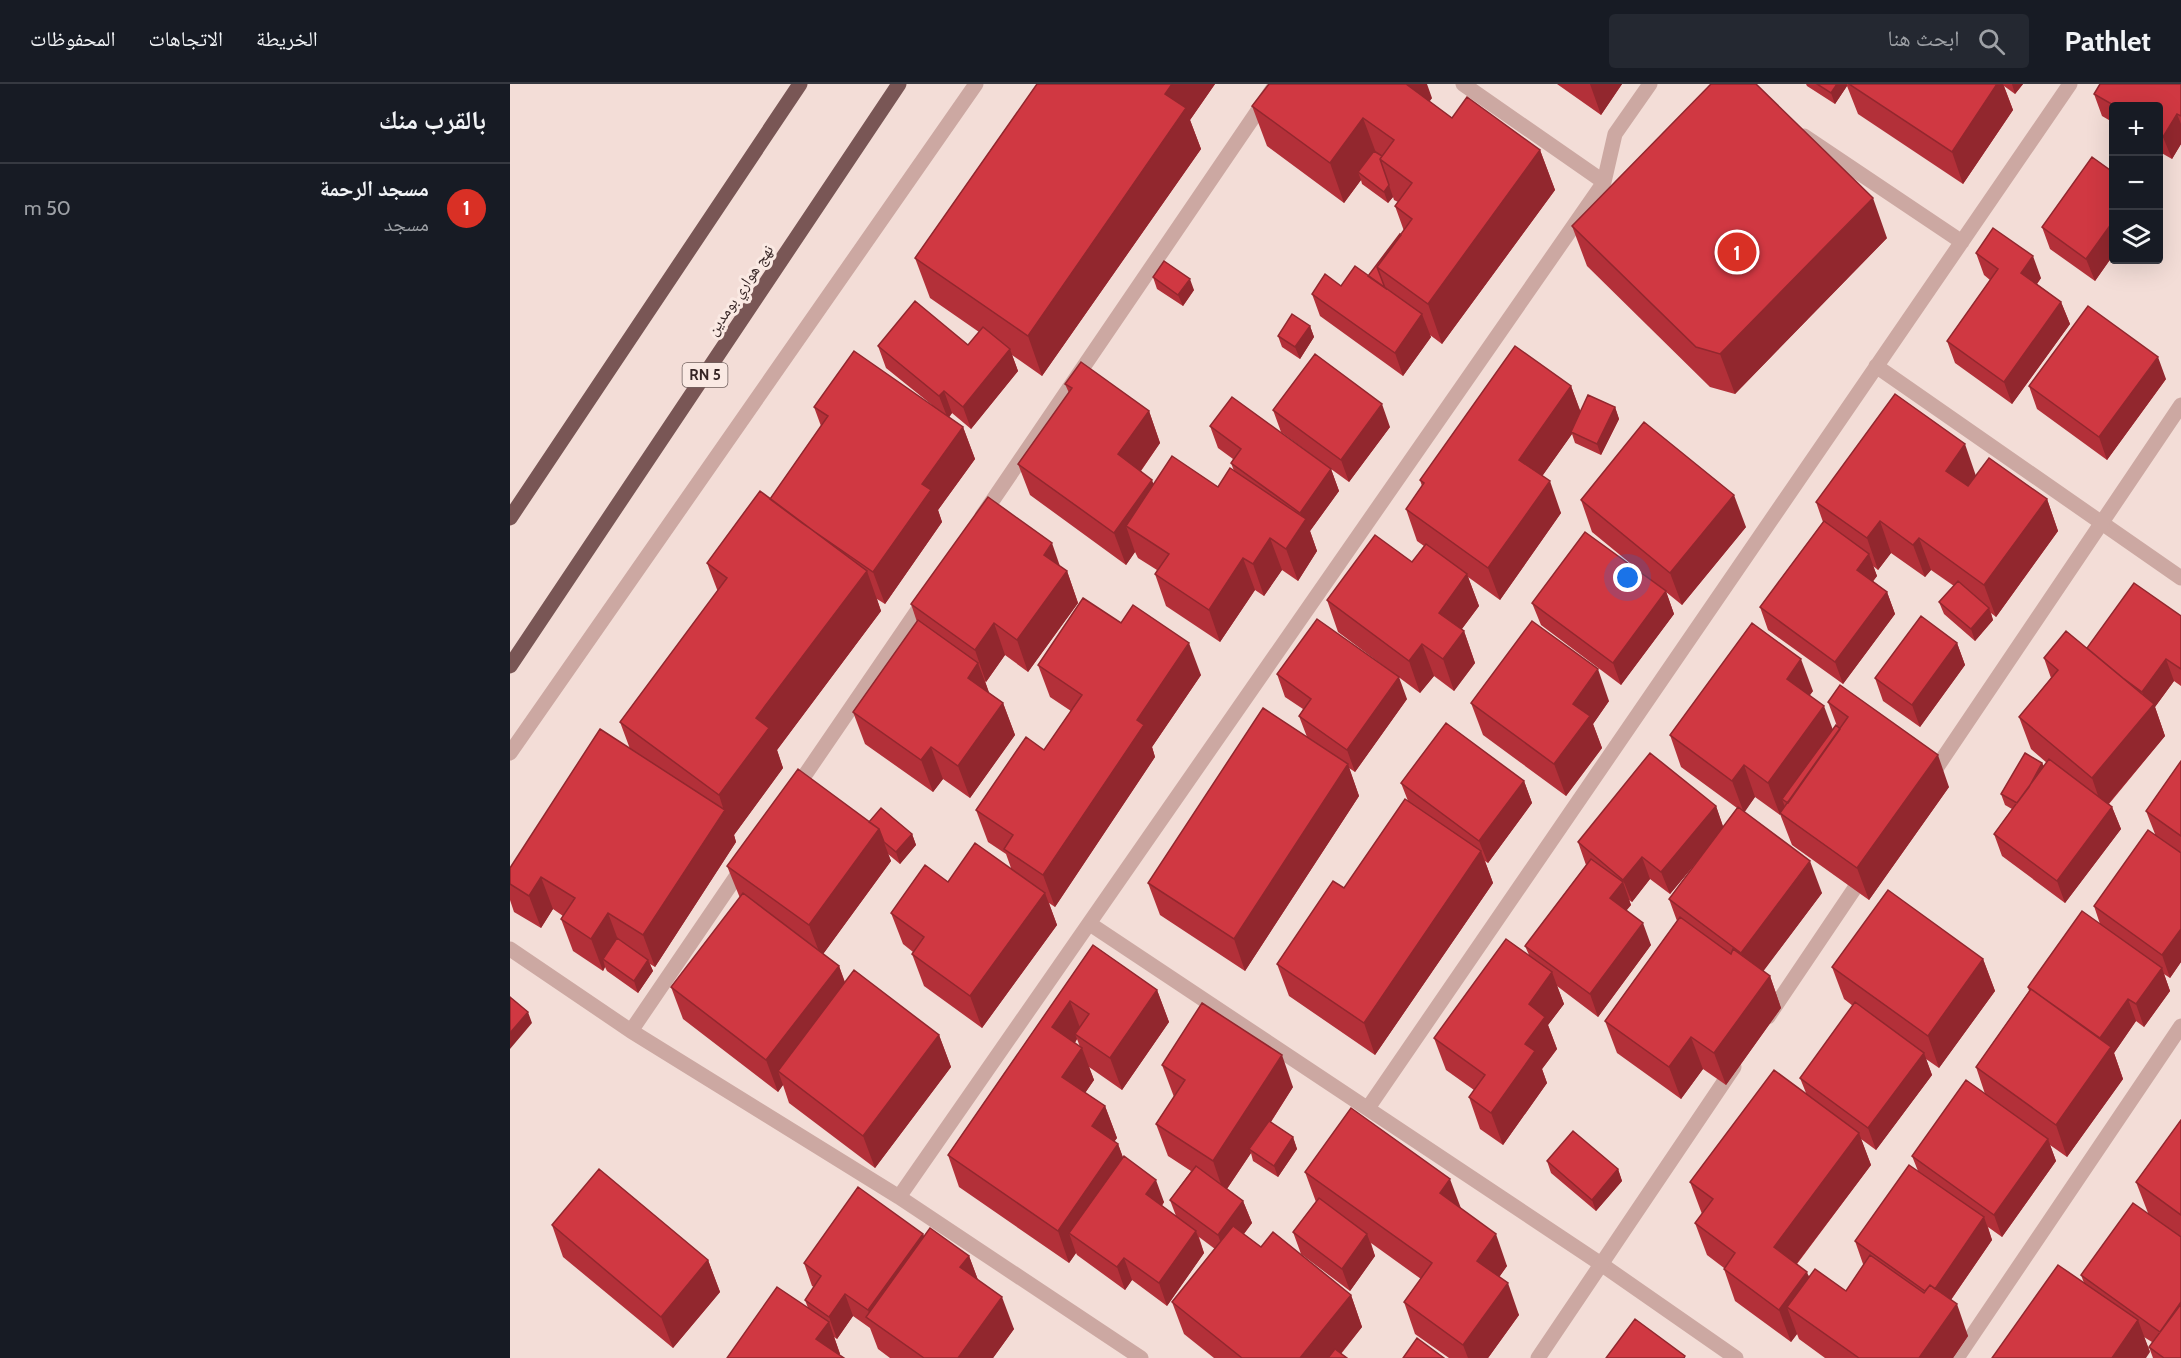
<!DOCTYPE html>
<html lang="ar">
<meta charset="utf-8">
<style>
:root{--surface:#171b24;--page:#242831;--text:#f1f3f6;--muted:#9ea1a6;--line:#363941;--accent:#d93025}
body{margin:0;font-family:Cabin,"Noto Naskh Arabic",sans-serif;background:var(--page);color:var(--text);direction:rtl}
.controls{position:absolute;right:18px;top:18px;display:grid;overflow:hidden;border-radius:6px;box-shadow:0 6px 24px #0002}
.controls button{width:54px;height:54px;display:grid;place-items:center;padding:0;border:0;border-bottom:2px solid var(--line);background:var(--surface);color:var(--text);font:30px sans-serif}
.you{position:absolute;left:1118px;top:494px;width:21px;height:21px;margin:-15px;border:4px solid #fff;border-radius:50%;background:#1a73e8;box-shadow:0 0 0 9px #1a73e833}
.badge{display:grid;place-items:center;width:39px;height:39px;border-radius:50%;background:var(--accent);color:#fff;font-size:20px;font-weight:700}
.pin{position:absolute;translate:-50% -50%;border:3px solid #fff;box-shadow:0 2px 6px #0006}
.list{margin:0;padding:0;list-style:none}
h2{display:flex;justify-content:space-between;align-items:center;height:78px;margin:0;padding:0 24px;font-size:26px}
h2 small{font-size:20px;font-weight:400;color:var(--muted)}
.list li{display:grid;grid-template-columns:39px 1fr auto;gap:18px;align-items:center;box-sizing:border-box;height:90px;padding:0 24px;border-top:2px solid var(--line)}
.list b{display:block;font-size:22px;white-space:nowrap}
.list p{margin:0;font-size:20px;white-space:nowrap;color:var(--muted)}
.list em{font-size:20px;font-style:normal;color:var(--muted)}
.icon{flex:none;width:33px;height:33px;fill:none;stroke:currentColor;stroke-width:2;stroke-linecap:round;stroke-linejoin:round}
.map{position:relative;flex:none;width:1671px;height:1274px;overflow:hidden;direction:ltr}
header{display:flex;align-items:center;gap:36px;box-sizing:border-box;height:84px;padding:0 30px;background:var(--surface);border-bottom:2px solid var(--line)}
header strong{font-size:28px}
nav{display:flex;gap:33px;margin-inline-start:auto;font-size:21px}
.search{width:420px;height:54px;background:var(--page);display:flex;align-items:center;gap:15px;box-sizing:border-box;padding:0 21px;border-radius:6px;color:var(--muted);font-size:22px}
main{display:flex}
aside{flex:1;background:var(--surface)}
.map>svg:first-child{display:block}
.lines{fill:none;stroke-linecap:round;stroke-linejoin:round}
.minor{stroke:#cca8a2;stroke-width:15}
.tertiary{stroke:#cca8a2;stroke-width:15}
.primary{stroke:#795655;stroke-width:15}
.wall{fill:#b33039;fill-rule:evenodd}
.shaded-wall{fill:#92272e}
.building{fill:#d03842;stroke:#92272e;stroke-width:1.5}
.labels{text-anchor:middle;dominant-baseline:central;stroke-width:6;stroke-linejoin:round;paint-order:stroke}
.shield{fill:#fae9e3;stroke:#71605e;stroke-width:1.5}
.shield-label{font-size:15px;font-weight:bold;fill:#362525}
.street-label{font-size:16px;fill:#362525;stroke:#fae9e3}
</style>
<header>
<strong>Pathlet</strong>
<div class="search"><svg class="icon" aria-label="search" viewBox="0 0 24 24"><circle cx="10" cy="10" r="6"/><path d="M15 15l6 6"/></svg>ابحث هنا</div>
<nav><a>الخريطة</a><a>الاتجاهات</a><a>المحفوظات</a></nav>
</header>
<main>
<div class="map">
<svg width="1671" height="1274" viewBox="0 0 1671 1274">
<rect width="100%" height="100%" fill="#f3ddd7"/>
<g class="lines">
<path class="minor" d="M953,0L1094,98
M1294,52L1452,158
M1366,282L1671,494
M472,432L766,0
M0,669L466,0
M284,707L416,514
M580,840L1091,1180L1226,1274
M0,865L121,947L389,1113L631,1274
M121,947L234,781
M858,1024L1560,0
M389,1113L1094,98L1105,50L1140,0
M1447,1274L1671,942"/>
<path class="tertiary" d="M1419,695L1671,321
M1258,933L1355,789
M1028,1274L1224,983"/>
<path class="primary" d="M0,434L290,0
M0,582L389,0"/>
</g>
<path class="wall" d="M527,0H705L680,36L691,65L532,292L502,271L508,287L461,345L442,329L439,333L453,343L465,375L428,426L432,438L375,520L367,515L371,527L267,666L273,684L224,751L226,758L145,883L140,880L143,887L128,909L97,887L95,883L93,887L63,867L51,835L53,832L43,825L31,844L4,828L0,816V784L120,665L110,638L208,508L197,479L260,415L311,342L304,323L422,321L376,284L368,262L458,261L469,248L420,214L405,174Z
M1047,0H1112L1091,31Z
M1296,0H1513L1505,10L1494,2L1503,26L1453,100L1348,30L1337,2L1325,20L1297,2Z
M1671,0V60L1662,75L1648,67V22H1604V39L1592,32L1584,10Z
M922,14L919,18L942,34L1030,66L1045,106L932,260L920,251L921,253L893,292L810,232L802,210L831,202L858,192L894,147L885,122L888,118L884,116L883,113L878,119L852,100L851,96L834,119L757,62L742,22Z
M1604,89V170L1585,197L1540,165L1532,143Z
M1062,142L1377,154L1225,310L1200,303L1077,182Z
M1466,169L1531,194L1527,200L1551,218L1560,240L1502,320L1445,279L1437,257L1480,196L1474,191Z
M643,193L684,206L673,222L647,205Z
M800,242L804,253L790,275L772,263L768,252Z
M1656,295L1597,376L1527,325L1519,302Z
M555,300L639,327L650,359L631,387L644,400L708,403L724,387L721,379L723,375L708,364L700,342L814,380L771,348L763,326L880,343L839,398L821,385L829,407L800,447L807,467L788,497L772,486L754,512L745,506L710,558L656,522L645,490L647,486L628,474L625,468L616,481L520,411L508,380L559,309Z
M1061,302L1070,327L1105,323L1109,335L1091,371L1065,359L1062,350L1032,392L1051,429L990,516L958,493L969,522L951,546L954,547L965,579L944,607L924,592L910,609L828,548L817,516L902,478L914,462L907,457L896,425L912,402L910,396Z
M1466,392L1537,415L1548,447L1486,533L1481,529L1483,536L1465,557L1434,530L1429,518L1444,502L1421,486L1415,493L1381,469L1368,486L1363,482L1367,492L1363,497L1377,508L1385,530L1333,600L1258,546L1250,523L1313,438L1306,418Z
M1071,416L1236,443L1172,521L1156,508L1164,530L1111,601L1031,541L1022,519L1148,502L1082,448Z
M550,482L557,487L568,519L518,588L495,571L476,598L475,597L479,609L493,619L505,651L460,714L433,695L423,708L355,660L343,628L407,538L401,520Z
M1671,532V602L1664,597L1645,623L1655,652L1599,720L1602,723L1611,745L1555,819L1492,772L1484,750L1502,725L1495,721L1491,710L1532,679L1534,682L1537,679L1521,665L1509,633L1541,594L1534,574L1577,564Z
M611,539L691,591L642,663L645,673L545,823L539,819L547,841L472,944L414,902L402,870L403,868L393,860L381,829L438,798L501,784L496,770L478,758L466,726L534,666L561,627L540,613L528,581Z
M1447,559L1455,581L1410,643L1373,617L1365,594Z
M767,590L897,615L845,688L839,684L849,712L735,887L650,831L638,799L797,653L789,632L793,625L775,613Z
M1303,607L1299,612L1322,646L1327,642L1318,618L1439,703L1359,816L1282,761L1270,730V731L1245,713L1234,728L1312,809L1253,887L1260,892L1271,924L1216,1001L1193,985L1171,1015L1107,969L1095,937L1167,837L1159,815L1190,774L1160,810L1140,795L1122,818L1119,816L1121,821L1116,826L1141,861L1088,933L1047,902L1054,920L1038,941L1047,965L1032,985L1037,999L993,1061L970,1045L959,1013L964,1006L936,986L924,954L1019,871L1015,862L1076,781L1068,758L1206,722L1213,743L1227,724L1171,683L1160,651Z
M1099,617L1083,640L1092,664L1056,712L973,651L961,619Z
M1671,677V878L1660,894L1654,890L1660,907L1634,943L1626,937L1604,969L1613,995L1557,1073L1540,1061L1546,1077L1492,1153L1478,1143L1482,1156L1441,1216L1458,1252L1443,1274H1315L1289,1255L1287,1250L1281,1258L1225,1217L1214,1185V1184L1197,1171L1185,1139L1192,1130L1180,1098L1296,1009L1290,994L1343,922L1334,915L1322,883L1473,875L1485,907L1429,984L1416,975L1422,991L1366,1066L1351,1055L1361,1081L1287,1180L1299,1192L1336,1207L1354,1180H1353L1345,1157L1408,1087L1402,1072L1475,1010L1466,983L1519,907L1518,903L1590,840L1584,822L1645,750L1636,727Z
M1014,697L1022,719L978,779L975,777L983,799L865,971L779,912L767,880L834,804L898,717L891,699Z
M359,738L402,750L406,761L390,780L378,770L381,777L313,870L329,882L335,898L429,951L441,983L365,1084L279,1019L273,1001L268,1008L173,935L161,903L230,814L217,782Z
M583,861L647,906L659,938L612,1006L579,983L584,996L575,1009L595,1022L607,1054L604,1057L608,1060L613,1074L654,1118L652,1122L666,1132L660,1116L681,1087L658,1072L646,1040L664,1013L652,981L783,1003L761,1038L783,1053L787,1065L768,1093L743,1077L741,1069L717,1105L733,1117L742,1139L734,1150L751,1163L841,1211L852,1243L831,1270L837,1274H704L674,1250L662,1218L705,1165L689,1153L694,1169L657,1222L622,1196L615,1206L567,1171L566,1169L559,1179L449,1103L438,1071ZM567,955L570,963L565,959Z
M1671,1036V1274H1643L1639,1263L1642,1258L1634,1253L1640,1268L1574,1199L1571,1191L1638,1129L1626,1098Z
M1037,1077L1108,1085L1112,1097L1086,1127L1041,1089Z
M795,1088L951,1125L997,1182L989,1193L1009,1231L978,1274H939L905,1250L894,1218L911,1195L861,1159L865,1172L840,1207L791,1170L783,1148L806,1118Z
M42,1141L198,1176L210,1208L163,1264L53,1173Z
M413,1150L414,1152L459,1172L468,1196L504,1245L483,1274H380L368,1265L360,1244L343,1232L327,1255L324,1253L330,1270L329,1271L217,1274L298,1224L295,1216L304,1203L302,1202L294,1179Z"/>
<path class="shaded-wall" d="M662,0H705L680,36L691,65L532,292L518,252L655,10Z
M892,0H917L922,14L905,37Z
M1080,0H1112L1091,31Z
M1327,0H1337V2L1325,20L1321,9Z
M1487,0H1493L1503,26L1453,100L1442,68Z
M1502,0H1513L1505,10Z
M1667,30L1671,40V60L1662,75L1653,53Z
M853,34L868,74L848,88L851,96L834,119L820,79Z
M1030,66L1045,106L932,260L918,220Z
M879,101L883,113L878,119L874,108Z
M1363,114L1377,154L1225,310L1210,270Z
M1604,136V170L1585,197L1576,175Z
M1523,172L1531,194L1519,211L1511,189Z
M680,195L684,206L673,222L668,211Z
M1551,218L1560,240L1502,320L1494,298Z
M912,230L921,253L893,292L885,269Z
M800,242L804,253L790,275L785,263Z
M500,265L508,287L461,345L453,323Z
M1648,273L1656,295L1597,376L1589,353Z
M1061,302L1073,334L1061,348L1062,350L1021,408L1009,376Z
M434,307L442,329L438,335L429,312Z
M872,320L880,343L839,398L831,376Z
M1105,323L1109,335L1091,371L1087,360Z
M639,327L650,359L620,402L608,370Z
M453,343L465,375L428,426L432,438L375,520L363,488L412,400Z
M1455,360L1466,392L1447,419L1436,387Z
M821,385L829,407L800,447L807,467L788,497L776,465L793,439L790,429Z
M642,396L654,428L616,442L625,468L616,481L604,449Z
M1040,397L1051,429L990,516L978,484Z
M1224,411L1236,443L1172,521L1160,489Z
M1537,415L1548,447L1486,533L1474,501Z
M1370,437L1381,469L1368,486L1357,454Z
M760,454L772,486L754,512L743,480Z
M1409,454L1421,486L1415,493L1403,461Z
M542,459L553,491L557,487L568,519L518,588L507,556L534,471Z
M1359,470L1367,492L1355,508L1347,486Z
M733,474L745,506L710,558L699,526Z
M357,487L371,527L267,666L273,684L224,751L226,758L145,883L133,851L214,727L209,711L246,634Z
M957,490L969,522L940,561L929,529Z
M1156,507L1164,530L1111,601L1103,579Z
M1377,508L1385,530L1333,600L1325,578Z
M1479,524L1483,536L1465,557L1461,545Z
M484,539L495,571L476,598L465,566Z
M954,547L965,579L944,607L933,575Z
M679,559L691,591L642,663L645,673L545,823L533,791L627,636Z
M1447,559L1455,581L1410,643L1402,621Z
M912,560L924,592L910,609L899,577Z
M1291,575L1303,607L1288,627L1277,595Z
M1656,575L1664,597L1645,623L1655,652L1593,726L1582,694L1639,626L1632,608Z
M468,579L480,611L458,594Z
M1088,585L1099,617L1083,640L1092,664L1056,712L1044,680L1063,620Z
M889,593L897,615L845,688L837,666Z
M493,619L505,651L460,714L448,682Z
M1314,622L1326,654L1272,715L1275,723L1270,731L1258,699Z
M421,663L433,695L423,708L411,676Z
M1428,671L1439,703L1359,816L1347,784Z
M1532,679L1537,690L1509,720Z
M838,680L849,712L735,887L724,855Z
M1234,681L1245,713L1234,729L1222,697Z
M1014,697L1022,719L978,779L969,757Z
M1206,722L1214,745L1160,810L1151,788Z
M1602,723L1611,745L1555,819L1547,797Z
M369,745L381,777L311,873L299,841Z
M402,750L406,761L390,780L386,768Z
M971,767L983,799L865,971L854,939Z
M1132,773L1140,795L1122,818L1113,796Z
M1300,777L1312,809L1243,901L1231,869Z
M31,793L43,825L31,844L19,812Z
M1113,798L1121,821L1108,837L1100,814Z
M535,809L547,841L472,944L460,912Z
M98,829L110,861L93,875L95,883L93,887L81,855Z
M1133,839L1141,861L1088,933L1080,910Z
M1671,845V878L1660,894L1652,871Z
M1473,875L1485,907L1429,984L1418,952Z
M138,876L143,887L128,909L124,897Z
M329,882L340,914L268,987L273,1001L268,1008L256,976Z
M1652,884L1660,907L1634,943L1626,920Z
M1042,888L1054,920L1038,941L1047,965L1032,985L1037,999L993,1061L981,1029L1015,960L1019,920Z
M1260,892L1271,924L1216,1001L1204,969Z
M647,906L659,938L612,1006L600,974Z
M1618,915L1626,937L1604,969L1613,995L1557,1073L1546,1041L1590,954Z
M560,917L572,949L565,950L567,955L554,975L542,943Z
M18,928L22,939L0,965V949Z
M429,951L441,983L365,1084L353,1052Z
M1181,953L1193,985L1171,1015L1159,983Z
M572,964L584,996L564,1025L552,993Z
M1414,969L1422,991L1366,1066L1358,1044Z
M772,971L783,1003L742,1067L739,1065L741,1069L714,1109L703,1077Z
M595,1022L607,1054L593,1074L582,1042Z
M1349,1049L1361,1081L1275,1195L1264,1163Z
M783,1053L787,1065L768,1093L764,1082Z
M1538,1055L1546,1077L1492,1153L1484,1131Z
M608,1060L620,1092L559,1149L566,1169L559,1179L548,1147Z
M1108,1085L1112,1097L1086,1127L1082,1116Z
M940,1095L952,1127L930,1109Z
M646,1096L654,1118L644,1132L636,1110Z
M733,1117L742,1139L716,1173L708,1151Z
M1474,1133L1482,1156L1429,1233L1421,1210Z
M686,1147L694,1169L657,1222L649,1199Z
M413,1150L421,1172L362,1238L358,1226Z
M857,1150L865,1172L840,1207L832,1185Z
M986,1150L997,1182L978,1209L967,1177Z
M459,1172L471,1204L450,1183Z
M614,1174L622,1196L615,1206L607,1183Z
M198,1176L210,1208L163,1264L151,1233Z
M1297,1188L1309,1220L1277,1223L1287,1250L1281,1258L1269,1226Z
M998,1199L1009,1231L978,1274H958L953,1261Z
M335,1210L343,1232L327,1255L319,1233Z
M841,1211L852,1243L827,1274H790Z
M492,1213L504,1245L483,1274H448Z
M1447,1220L1458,1252L1443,1274H1409Z
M1628,1236L1640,1268L1636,1274H1602Z
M319,1238L330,1270L327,1274L306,1255Z"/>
<path class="building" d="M527,0H662L655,10L676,24L518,252L405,174Z
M759,0H896L942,34L957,13L1030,66L918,220L867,183L902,135L885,122L902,99L870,75L884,56L853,34L820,79L742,22Z
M1201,0H1246L1363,114L1210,270L1186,263L1062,142Z
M1307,0H1327L1321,9Z
M1339,0H1487L1442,68Z
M1590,0H1671V32L1667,30L1653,53L1648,50V22H1605L1584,10Z
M864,67L872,72L870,75L879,101L874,108L848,88Z
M1582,73L1604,89V136L1576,175L1532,143Z
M1483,144L1523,172L1511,189L1551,218L1494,298L1437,257L1488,185L1466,169Z
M890,150L891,151L867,183L875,204L858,192Z
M654,177L680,195L668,211L643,193Z
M845,182L912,230L885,269L802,210L815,190L831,202Z
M405,217L458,261L473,243L500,265L453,323L434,307L429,312L368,262Z
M1578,222L1648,273L1589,353L1519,302Z
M782,230L800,242L785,263L768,252Z
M1005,262L1061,302L1009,376L1040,397L978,484L896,425L914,399L910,396Z
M344,267L453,343L412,400L421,406L363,488L292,439L260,415L318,332L304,323Z
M805,270L872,320L831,376L763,326Z
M571,278L639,327L608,370L642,396L604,449L508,380L562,304L555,300Z
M1385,310L1455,360L1436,387L1458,402L1479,374L1537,415L1474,501L1409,454L1403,461L1370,437L1357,454L1306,418Z
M1078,311L1105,323L1087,360L1061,348Z
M722,313L821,385L790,429L721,379L731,365L700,342Z
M1134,338L1224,411L1160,489L1071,416Z
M662,372L708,403L720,384L796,435L776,465L760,454L743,480L733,474L699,526L645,490L659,470L616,442Z
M250,407L357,487L246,634L259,644L209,711L110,638L217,494L197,479Z
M478,413L542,459L534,471L557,487L507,556L484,539L465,566L401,520Z
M1314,437L1359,470L1347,486L1377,508L1325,578L1250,523Z
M1075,448L1156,507L1103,579L1022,519Z
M865,451L902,478L916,460L957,490L929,529L954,547L933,575L912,560L899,577L817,516Z
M1448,497L1479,524L1461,545L1429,518Z
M1624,499L1671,532V585L1656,575L1632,608L1613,594L1577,564Z
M573,514L611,539L623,521L679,559L627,636L634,641L533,791L494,765L503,751L466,726L516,653L534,666L572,611L528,581Z
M1411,532L1447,559L1402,621L1365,594Z
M807,535L889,593L837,666L789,632L801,615L767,590Z
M408,536L468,579L458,594L493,619L448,682L421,663L411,676L343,628Z
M1022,537L1088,585L1063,620L1080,632L1044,680L961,619Z
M1242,539L1291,575L1277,595L1314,622L1258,699L1234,681L1222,697L1160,651Z
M1556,547L1644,620L1582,694L1509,633L1548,586L1534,574Z
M1330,601L1428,671L1347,784L1270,729L1338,633L1318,618Z
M753,624L838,680L724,855L638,799Z
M936,639L1014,697L969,757L891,699Z
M1326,641L1330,645L1278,719L1272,715Z
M90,645L215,726L133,851L98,829L81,855L51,835L65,814L31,793L19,812L0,800V784Z
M1140,669L1206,722L1151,788L1132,773L1113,796L1068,758Z
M1515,669L1532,679L1519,703L1507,719L1491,710Z
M1539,675L1602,723L1547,797L1484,750Z
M1671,677V752L1636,727Z
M288,685L369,745L299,841L217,782Z
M895,715L971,767L854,939L767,880L823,797L834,804Z
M1228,723L1300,777L1231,869L1159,815Z
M371,724L402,750L386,768L374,758L369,745L359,738Z
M1638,746L1671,769V845L1652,871L1584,822Z
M465,759L535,809L460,912L402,870L414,853L381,829L415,781L438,798Z
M1081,775L1113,798L1100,814L1133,839L1080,910L1015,862Z
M1378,806L1473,875L1418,952L1322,883Z
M233,809L329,882L256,976L161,903Z
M1572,827L1652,884L1626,920L1618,915L1590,954L1518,903Z
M1170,833L1221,870L1223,865L1260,892L1204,969L1181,953L1159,983L1095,937Z
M107,854L138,876L124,897L93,875Z
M996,855L1042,888L1019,920L1035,933L1015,960L1025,967L981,1029L959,1013L975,991L924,954Z
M583,861L647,906L600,974L565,950L579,930L560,917L542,943L572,964L552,993L595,1022L582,1042L608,1060L548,1147L438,1071Z
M344,886L429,951L353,1052L268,987Z
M1521,905L1601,963L1546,1041L1466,983Z
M0,913L18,928L0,949Z
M1345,918L1414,969L1358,1044L1290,994Z
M692,919L772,971L703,1077L646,1040L675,996L652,981Z
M1264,986L1349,1049L1264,1163L1297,1188L1269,1226L1214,1185L1225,1169L1185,1139L1203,1115L1180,1098Z
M1456,996L1538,1055L1484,1131L1402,1072Z
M841,1024L940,1095L930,1109L986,1150L967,1177L998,1199L953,1261L894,1218L922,1179L795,1088Z
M1671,1036V1131L1626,1098Z
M759,1037L783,1053L764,1082L739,1065Z
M1063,1047L1108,1085L1082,1116L1037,1077Z
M614,1072L646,1096L636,1110L686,1147L649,1199L614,1174L607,1183L559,1149Z
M1399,1081L1474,1133L1425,1205L1420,1201L1415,1207L1345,1157Z
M686,1082L733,1117L708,1151L660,1116Z
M89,1085L198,1176L151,1233L42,1141Z
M348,1103L413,1150L358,1226L335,1210L319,1233L295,1216L311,1192L294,1179Z
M809,1114L857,1150L832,1185L783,1148Z
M1623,1119L1671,1153V1218L1650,1248L1571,1191Z
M723,1142L751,1163L763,1148L841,1211L790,1274H732L662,1218Z
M420,1144L459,1172L450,1183L492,1213L448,1274H414L356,1233Z
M1360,1171L1414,1209L1420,1201L1447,1220L1409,1274H1349L1277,1223L1305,1185L1336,1207Z
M1548,1181L1628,1236L1602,1274H1482Z
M267,1203L319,1238L306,1255L334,1274H217Z
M1671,1220V1274H1654L1639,1263Z
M1125,1235L1175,1272L1174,1274H1096Z
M907,1254L934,1274H893Z
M825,1265L837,1274H818Z"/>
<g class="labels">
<rect class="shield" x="172.5" y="279" width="45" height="24" rx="4.5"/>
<g class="shield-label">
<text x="195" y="291">RN 5</text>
</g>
<g class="street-label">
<text transform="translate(230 206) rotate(-56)">نهج هواري بومدين</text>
</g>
</g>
</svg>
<div class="controls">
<button>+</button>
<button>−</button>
<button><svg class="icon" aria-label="layers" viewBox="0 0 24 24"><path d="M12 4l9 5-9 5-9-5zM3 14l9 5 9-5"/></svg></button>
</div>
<div class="you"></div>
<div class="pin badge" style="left:1227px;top:168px">1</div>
</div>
<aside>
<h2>بالقرب منك<small></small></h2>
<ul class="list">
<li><span class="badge">1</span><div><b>مسجد الرحمة</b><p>مسجد</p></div><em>50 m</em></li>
</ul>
</aside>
</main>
